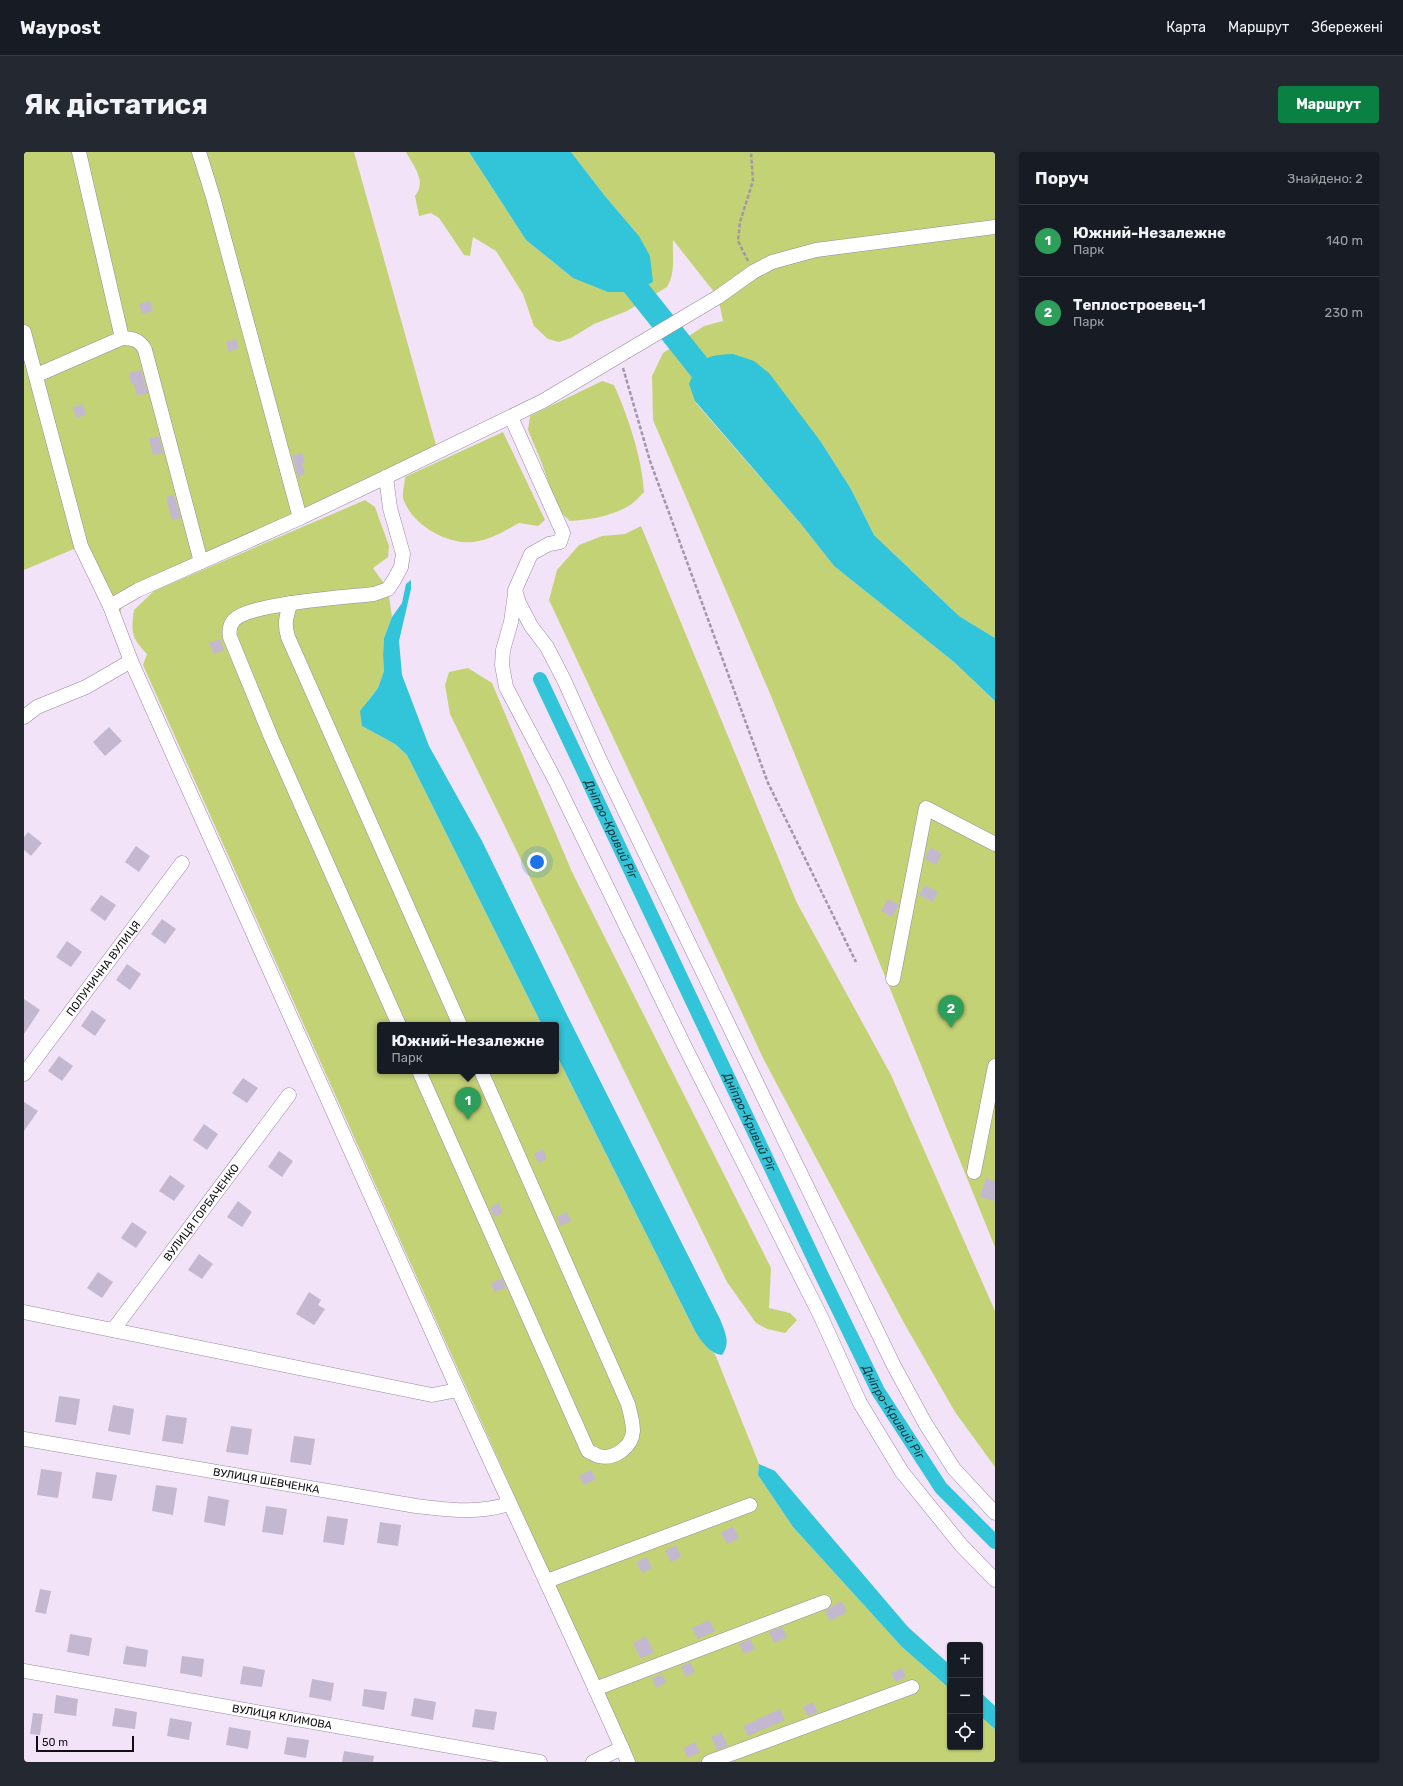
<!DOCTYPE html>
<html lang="uk">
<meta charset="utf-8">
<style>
:root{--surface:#171b24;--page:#242831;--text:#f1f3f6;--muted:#9ea1a6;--line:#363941;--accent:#0b8043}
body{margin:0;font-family:Rubik,sans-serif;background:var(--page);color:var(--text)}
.controls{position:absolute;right:12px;bottom:12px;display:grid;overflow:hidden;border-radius:4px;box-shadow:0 1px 3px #0004}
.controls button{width:36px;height:36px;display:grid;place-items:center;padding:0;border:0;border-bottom:1px solid var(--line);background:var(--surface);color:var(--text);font:20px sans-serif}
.scale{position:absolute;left:12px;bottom:10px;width:98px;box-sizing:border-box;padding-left:4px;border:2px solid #120d14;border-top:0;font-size:11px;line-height:14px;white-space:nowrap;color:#120d14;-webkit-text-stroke:3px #f2e3f9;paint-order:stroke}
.you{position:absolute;left:513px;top:710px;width:14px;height:14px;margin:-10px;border:3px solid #fff;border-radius:50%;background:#1a73e8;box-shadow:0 0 0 6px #1a73e833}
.badge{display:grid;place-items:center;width:26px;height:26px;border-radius:50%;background:var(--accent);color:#fff;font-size:13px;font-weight:700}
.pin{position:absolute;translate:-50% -33px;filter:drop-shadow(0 1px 2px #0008)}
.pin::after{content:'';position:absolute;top:21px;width:14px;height:12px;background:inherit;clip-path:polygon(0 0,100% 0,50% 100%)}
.popup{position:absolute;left:353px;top:870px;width:182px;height:52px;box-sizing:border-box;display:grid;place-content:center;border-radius:4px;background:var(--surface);filter:drop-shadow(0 1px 3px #0005);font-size:13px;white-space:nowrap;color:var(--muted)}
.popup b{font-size:15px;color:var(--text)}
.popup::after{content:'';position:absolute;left:50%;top:100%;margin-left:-8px;border:8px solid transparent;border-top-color:var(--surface)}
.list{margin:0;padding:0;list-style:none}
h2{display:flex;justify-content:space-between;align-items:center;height:52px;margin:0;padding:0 16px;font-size:17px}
h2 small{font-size:13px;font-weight:400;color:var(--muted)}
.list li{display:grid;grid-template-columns:26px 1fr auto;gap:12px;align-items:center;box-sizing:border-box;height:72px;padding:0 16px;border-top:1px solid var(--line)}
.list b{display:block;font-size:15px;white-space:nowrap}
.list p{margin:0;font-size:13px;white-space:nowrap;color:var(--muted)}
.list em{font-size:13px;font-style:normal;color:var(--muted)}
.icon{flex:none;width:22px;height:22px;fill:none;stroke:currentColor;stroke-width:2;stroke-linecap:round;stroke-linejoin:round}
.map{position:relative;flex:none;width:971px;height:1610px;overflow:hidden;border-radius:4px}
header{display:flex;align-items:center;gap:24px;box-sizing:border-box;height:56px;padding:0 20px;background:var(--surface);border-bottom:1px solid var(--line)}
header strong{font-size:19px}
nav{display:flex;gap:22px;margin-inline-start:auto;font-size:14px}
.intro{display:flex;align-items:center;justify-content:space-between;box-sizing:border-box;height:96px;padding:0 24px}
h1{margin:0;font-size:28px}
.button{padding:10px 18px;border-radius:4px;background:var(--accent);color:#fff;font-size:14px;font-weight:700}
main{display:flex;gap:24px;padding:0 24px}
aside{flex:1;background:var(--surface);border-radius:4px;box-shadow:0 1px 3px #0004}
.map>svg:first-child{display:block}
.green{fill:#c4d276}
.water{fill:#32c4d9}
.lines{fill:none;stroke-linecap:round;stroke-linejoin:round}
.canal{stroke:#32c4d9;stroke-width:14}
.river{stroke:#32c4d9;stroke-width:24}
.building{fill:#c3b8cf}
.minor-casing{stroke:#97899e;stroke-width:15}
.path{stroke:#a297a7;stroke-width:2.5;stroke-dasharray:4 2;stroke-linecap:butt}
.minor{stroke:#fff;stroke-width:14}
.labels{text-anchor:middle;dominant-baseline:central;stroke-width:3;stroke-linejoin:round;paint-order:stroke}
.street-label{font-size:11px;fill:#120d14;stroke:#f2e3f9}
.water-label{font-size:12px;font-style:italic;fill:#1a3135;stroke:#f2e3f9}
</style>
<header>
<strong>Waypost</strong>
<nav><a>Карта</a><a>Маршрут</a><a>Збережені</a></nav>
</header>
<div class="intro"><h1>Як дістатися</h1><a class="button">Маршрут</a></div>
<main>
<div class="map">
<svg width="971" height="1610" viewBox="0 0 971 1610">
<rect width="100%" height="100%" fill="#f2e3f9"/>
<path class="green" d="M0,0H330L414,300L99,452L95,465L57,394L0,418Z
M382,0H445L502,88L549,126L615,84L581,44L547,0H971V486L935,464L850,383L827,337L797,290L671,250L777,372L810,414L930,510L971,549V1095L747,544L629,268L628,224L639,201L680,174L699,169L694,145L649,88C648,105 652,120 643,135L603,159L570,172L547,186L535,190L524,187L510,174L499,142L472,99L449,85L446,104L440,103L415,66L407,61L395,64L391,44C403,29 390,15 382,0Z
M578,229L590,233C604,264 618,306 620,340C616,344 611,350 606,353C589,364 565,368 546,369L534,358L517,309L504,278L506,264Z
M479,280L521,368L514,374L495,371C481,379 466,388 450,390C424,393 390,374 380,349C377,343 381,332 381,325Z
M341,348L351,355L365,394L364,405L349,416L364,437L368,465L360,486L359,503L360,519L354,536L344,548L338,574L371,592L383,603L518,873H356V919H532V902L672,1181L682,1194L691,1202L735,1312L734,1323L769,1375L878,1495L926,1537V1595H956V1564L971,1577V1610H604L508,1383L119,513L123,502C107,486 107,479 110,458L130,439Z
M617,374L773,751L867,923L971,1159V1315L931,1260L880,1171L740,908L525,448L533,418L555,393L578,384L601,382Z
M444,516L468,531L548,720L747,1116L745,1156L766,1161L773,1168L761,1181L743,1177L732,1171L703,1130L426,562L421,533L425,520Z"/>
<path class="water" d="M445,0H547L581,44L615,84L626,104L629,130L609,140H584L549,126L502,88Z
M709,202L730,209L745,221L797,290L827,337L850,383L935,464L971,486V549L930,510L810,414L777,372L671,249L665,232C676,206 681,203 709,202Z
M387,428V437L375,489L378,523L405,594L458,689L543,863L696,1167C701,1180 707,1191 698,1203C685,1201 679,1191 672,1181L532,902V873H518L383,603L371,592L338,574L336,559L354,536L360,519L359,503L360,486L368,465L378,451L382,432Z
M735,1312L751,1319L884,1475L926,1513V1537L878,1495L769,1375L734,1323Z
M956,1540L971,1554V1577L956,1564Z"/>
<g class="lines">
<path class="canal" id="s1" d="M516,527L798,1124L854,1239L917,1336L971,1390"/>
<path class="river" d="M593,112L695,240"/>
</g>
<path class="building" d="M126,149L129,159L118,162L115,152Z
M212,187L215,196L205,200L202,190Z
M117,218L124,241L113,244L110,232H107L105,221Z
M59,252L62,263L52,266L49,255Z
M135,284L139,301L129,303L125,286Z
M278,301L281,310L278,311L281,322L274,325L268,304Z
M150,343L157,366L148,368L142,345Z
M196,487L200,498L190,502L185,491Z
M85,575L98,589L81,604L69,590Z
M4,680L18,691L7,704L0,698V685Z
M112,694L126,704L115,720L101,710Z
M906,695L918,702L912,713L901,707Z
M901,733L914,740L909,750L895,743Z
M77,743L92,753L81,769L66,758Z
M864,747L875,753L868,765L857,759Z
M138,767L152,777L141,792L127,782Z
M43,789L58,800L47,815L32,805Z
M103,812L117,822L106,838L92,828Z
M0,847L16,858L0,882Z
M68,858L82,868L71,884L57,874Z
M35,904L49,914L38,929L24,919Z
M219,926L234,936L223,951L208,941Z
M0,950L14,959L0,979Z
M180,972L194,982L183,998L169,988Z
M519,997L523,1007L514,1011L510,1002Z
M255,999L269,1009L258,1025L244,1015Z
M146,1023L161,1034L150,1049L135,1039Z
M962,1026L971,1029V1049L956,1045Z
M214,1049L228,1060L218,1075L203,1065Z
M475,1051L479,1061L470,1065L466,1055Z
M543,1060L547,1069L537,1074L532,1065Z
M108,1070L123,1080L112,1096L97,1086Z
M175,1102L189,1112L178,1127L164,1118Z
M74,1120L89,1130L78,1146L63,1136Z
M478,1126L482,1136L470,1140L467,1131Z
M285,1140L297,1148L294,1153L301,1157L290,1173L272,1162Z
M35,1244L56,1247L52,1273L31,1270Z
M89,1253L110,1257L106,1283L84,1279Z
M142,1263L163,1266L159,1292L138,1289Z
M207,1274L228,1277L224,1303L202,1300Z
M270,1284L291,1287L287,1313L266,1310Z
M17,1317L38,1320L34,1346L13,1343Z
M567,1318L572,1327L560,1333L555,1324Z
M72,1320L93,1323L88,1349L68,1346Z
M132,1333L153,1336L149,1363L128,1359Z
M184,1344L205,1348L201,1374L180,1370Z
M242,1354L263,1357L259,1383L238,1380Z
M303,1364L324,1367L320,1393L299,1390Z
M356,1370L377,1373L374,1394L353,1391Z
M709,1374L715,1386L703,1392L697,1381Z
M652,1393L657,1405L647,1410L641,1399Z
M623,1405L628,1416L618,1421L612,1410Z
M16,1437L27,1439L22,1462L11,1460Z
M818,1449L823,1460L806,1469L801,1459Z
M685,1468L691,1479L674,1487L668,1476Z
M758,1475L763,1485L750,1491L745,1480Z
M46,1482L68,1486L65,1504L43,1500Z
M622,1484L630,1500L617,1507L609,1491Z
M726,1487L731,1497L720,1502L715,1492Z
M102,1494L124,1498L122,1515L99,1512Z
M158,1504L180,1507L178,1525L156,1521Z
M666,1510L671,1520L662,1525L657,1515Z
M219,1514L241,1518L238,1535L216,1532Z
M878,1516L882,1525L872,1530L867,1521Z
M638,1522L642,1531L632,1536L628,1526Z
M288,1527L310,1531L307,1549L285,1545Z
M340,1537L363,1540L360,1558L338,1554Z
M32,1543L54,1547L52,1564L30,1561Z
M390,1546L412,1550L409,1568L387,1564Z
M789,1550L794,1560L784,1564L779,1555Z
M91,1556L113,1560L111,1577L88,1574Z
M451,1557L473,1560L470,1578L448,1575Z
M756,1557L761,1568L724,1584L719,1574Z
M9,1561L19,1562L16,1583L6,1582Z
M146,1566L168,1570L165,1588L143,1584Z
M205,1575L227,1579L224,1597L202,1593Z
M697,1580L704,1594L693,1598L687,1585Z
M263,1585L285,1588L282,1606L260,1602Z
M671,1590L676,1600L664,1606L659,1596Z
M320,1599L350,1604L349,1610H318Z"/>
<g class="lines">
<defs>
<g id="minor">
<path d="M55,0L98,186C109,186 116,188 121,198L177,410"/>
<path d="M175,0L189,45L276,366"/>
<path d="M0,180L57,394L86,454L107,509L434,1238C490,1362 549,1485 604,1610"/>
<path d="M13,223L98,186"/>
<path d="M487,265L539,381L536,390L525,392L507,402L491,438L495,451L507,474L523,495L540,528L576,608L870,1214L901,1271L930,1317L971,1361"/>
<path d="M362,325L366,356L379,402L377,415L370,428L364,437L350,442C324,445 226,451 210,468C206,472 205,479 206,485L247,585L375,873"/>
<path d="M491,442L487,470L479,498L478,513L482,535L531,628L660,893L797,1165L836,1251L878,1320L937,1393L971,1428"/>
<path d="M267,451C262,464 260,472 264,485L436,873"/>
<path d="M86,454L114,438L276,366L362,325L519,249L694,145L729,120L748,110L792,98L971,75"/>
<path d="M0,565L13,555L62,535L107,509"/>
<path d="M869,827L902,656L971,692"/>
<path d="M395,919L564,1299C567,1300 571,1303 575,1304C590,1308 608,1295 609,1279C609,1270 606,1260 604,1252L457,919"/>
<path id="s2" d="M0,922L158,711"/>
<path d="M950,1020L971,914"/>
<path d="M0,1160L408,1243L434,1238"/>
<path id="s3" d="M89,1178L265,943"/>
<path id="s4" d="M0,1287L392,1354C428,1358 450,1362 486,1352"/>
<path d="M523,1429L726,1353"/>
<path id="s5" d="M0,1519L516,1610"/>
<path d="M571,1537L800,1450"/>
<path d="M569,1610L598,1596"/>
<path d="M685,1610L888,1535"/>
</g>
</defs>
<use href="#minor" class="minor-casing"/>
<path class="path" d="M724,109L714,89L716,70L729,29L727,0
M599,216L626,309L744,631L832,810"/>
<use href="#minor" class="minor"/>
</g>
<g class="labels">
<g class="street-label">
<text stroke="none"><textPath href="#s2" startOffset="132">ПОЛУНИЧНА ВУЛИЦЯ</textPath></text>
<text stroke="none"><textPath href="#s3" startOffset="147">ВУЛИЦЯ ГОРБАЧЕНКО</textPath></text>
<text stroke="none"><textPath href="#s4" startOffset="246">ВУЛИЦЯ ШЕВЧЕНКА</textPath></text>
<text stroke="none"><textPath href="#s5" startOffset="262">ВУЛИЦЯ КЛИМОВА</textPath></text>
</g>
<g class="water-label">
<text stroke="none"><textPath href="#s1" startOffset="166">Дніпро-Кривий Ріг</textPath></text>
<text stroke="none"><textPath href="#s1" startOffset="490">Дніпро-Кривий Ріг</textPath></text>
<text stroke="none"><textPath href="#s1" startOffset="814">Дніпро-Кривий Ріг</textPath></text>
</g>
</g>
</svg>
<div class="controls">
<button>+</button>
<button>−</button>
<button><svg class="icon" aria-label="locate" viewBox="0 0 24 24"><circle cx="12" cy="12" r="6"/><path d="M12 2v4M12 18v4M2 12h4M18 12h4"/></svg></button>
</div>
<div class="scale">50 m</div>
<div class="you"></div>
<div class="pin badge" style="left:444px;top:968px;background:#2e9e5b">1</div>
<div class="popup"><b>Южний-Незалежне</b>Парк</div>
<div class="pin badge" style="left:927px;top:876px;background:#2e9e5b">2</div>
</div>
<aside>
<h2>Поруч<small>Знайдено: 2</small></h2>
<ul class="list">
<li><span class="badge" style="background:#2e9e5b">1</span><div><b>Южний-Незалежне</b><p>Парк</p></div><em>140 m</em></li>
<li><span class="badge" style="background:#2e9e5b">2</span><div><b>Теплостроевец-1</b><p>Парк</p></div><em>230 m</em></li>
</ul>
</aside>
</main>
